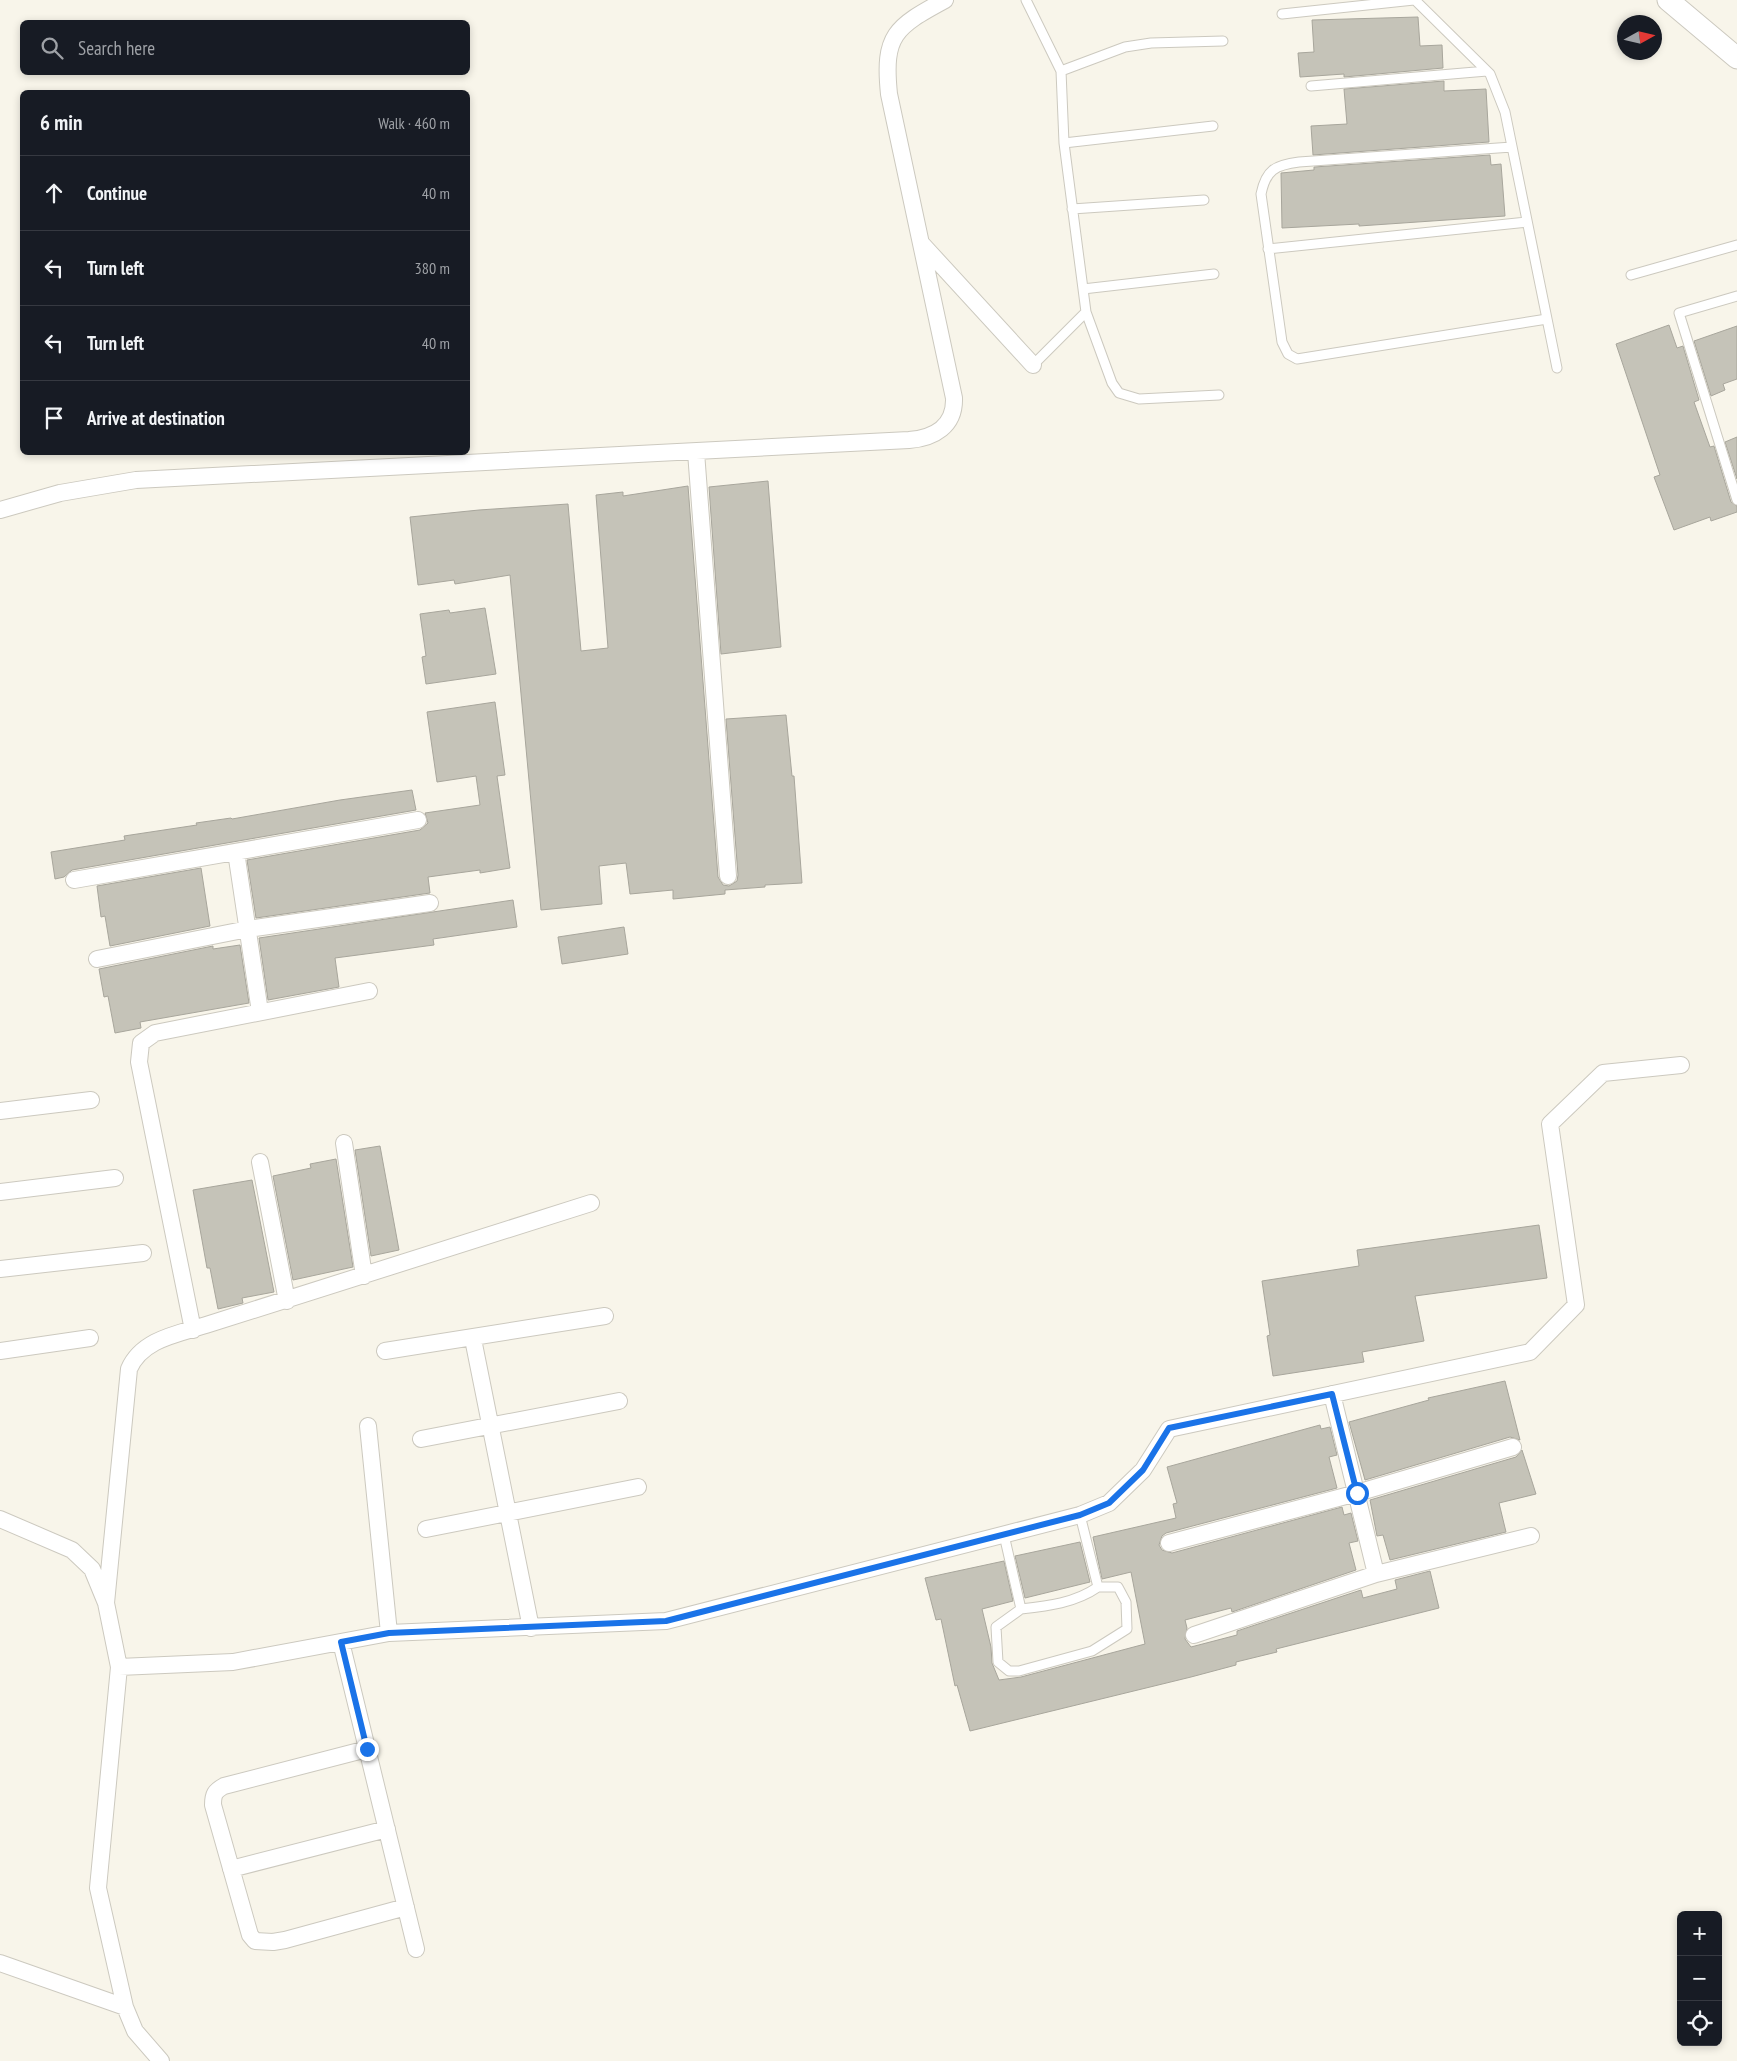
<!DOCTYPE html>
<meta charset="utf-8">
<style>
:root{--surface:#171b24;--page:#242831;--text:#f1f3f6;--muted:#9ea1a6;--line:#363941}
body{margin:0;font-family:"PT Sans Narrow",sans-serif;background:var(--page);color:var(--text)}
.controls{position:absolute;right:15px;bottom:15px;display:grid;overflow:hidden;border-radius:8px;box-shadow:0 2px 8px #0003}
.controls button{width:45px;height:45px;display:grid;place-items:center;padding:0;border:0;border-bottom:1px solid var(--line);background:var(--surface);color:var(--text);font:25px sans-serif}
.compass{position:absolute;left:1617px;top:15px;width:45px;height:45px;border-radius:50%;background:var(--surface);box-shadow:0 2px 8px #0003;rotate:82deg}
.stop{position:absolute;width:15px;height:15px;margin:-11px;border:4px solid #1a73e8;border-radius:50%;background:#fff}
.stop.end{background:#1a73e8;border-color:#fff;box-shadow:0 1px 5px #0008}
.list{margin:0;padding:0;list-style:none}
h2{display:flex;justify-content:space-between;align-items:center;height:65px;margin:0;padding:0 20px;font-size:21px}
h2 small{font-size:16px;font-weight:400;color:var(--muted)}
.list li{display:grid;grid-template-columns:32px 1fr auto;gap:15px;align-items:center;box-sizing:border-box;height:75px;padding:0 20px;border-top:1px solid var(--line)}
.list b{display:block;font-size:19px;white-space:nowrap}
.list em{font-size:16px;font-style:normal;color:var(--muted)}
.icon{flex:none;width:28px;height:28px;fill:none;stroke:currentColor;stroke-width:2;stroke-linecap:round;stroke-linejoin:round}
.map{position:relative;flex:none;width:1737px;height:2061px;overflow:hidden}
.search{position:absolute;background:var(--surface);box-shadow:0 2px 8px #0003;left:20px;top:20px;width:450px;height:55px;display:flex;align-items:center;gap:12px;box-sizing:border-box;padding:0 18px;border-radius:8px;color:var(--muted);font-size:19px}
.panel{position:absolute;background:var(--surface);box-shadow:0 2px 8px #0003;left:20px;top:90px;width:450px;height:365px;border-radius:8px}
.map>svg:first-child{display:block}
.building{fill:#c5c3b8;stroke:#a8a69c}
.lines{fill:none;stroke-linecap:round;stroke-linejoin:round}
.service-casing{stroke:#ccc9bf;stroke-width:11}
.minor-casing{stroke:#ccc9bf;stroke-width:18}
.tertiary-casing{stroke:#ccc9bf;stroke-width:23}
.service{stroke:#fff;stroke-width:9}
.minor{stroke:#fff;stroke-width:16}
.tertiary{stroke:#fff;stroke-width:21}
.route{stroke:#1a73e8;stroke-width:6}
</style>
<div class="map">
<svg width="1737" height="2061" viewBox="0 0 1737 2061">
<rect width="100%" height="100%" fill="#f8f5ea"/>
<path class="building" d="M1418,17L1420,46L1442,45L1443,68L1344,77V74L1300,77L1298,53L1314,52L1312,20Z
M1444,81V91L1486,89L1489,142L1313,155L1311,126L1347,124L1344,89Z
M1490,155L1491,165L1501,164L1505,216L1359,226V224L1282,228L1281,173L1314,170V167Z
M1669,325L1677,348L1683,346L1699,400L1694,402L1700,419L1710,447L1714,446L1731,502L1737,506V512L1711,521L1710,517L1674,530L1654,477L1660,475L1616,344Z
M1737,326V379L1723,384L1725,390L1711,396L1694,341Z
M1737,437V479L1725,442Z
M768,481L781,647L721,654L709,487Z
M688,486L718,877L723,885L729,886L737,881L738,875L726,719L786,715L792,776H794L802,883L765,885V887L725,890V894L673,899V890L630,894L626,863L599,866L602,904L541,910L510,575L455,584L454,580L418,585L410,517L479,510L568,504L581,651L608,648L596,495L623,492V496Z
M485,608L496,674L426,684L422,657L426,656L420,614L449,610L450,613Z
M495,702L505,775L497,776L510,868L480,873V870L428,877L430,893L256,918L247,860L420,830L428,823L425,813L480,805L476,776L437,782L427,712Z
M412,790L416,810L72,870L64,877L55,879L51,852L125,840L124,836L197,825L196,823L231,818L232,819L340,800Z
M201,868L210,926L110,946L105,916L101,917L97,886Z
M513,900L517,927L433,939L434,945L335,958L339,987L268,1000L259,938Z
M624,927L628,954L562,964L558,937Z
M240,945L249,1003L140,1022L141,1028L115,1033L108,996L104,997L99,969L213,946V949Z
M380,1146L399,1250L371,1256L355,1150Z
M336,1159L353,1267L293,1280L273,1176L311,1168L310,1164Z
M252,1180L274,1292L242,1298L243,1303L218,1309L210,1268H207L193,1190Z
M1539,1225L1547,1278L1415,1296L1424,1341L1362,1352L1364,1362L1273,1376L1267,1336L1270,1335L1262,1281L1359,1266L1357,1250Z
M1505,1381L1520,1440L1510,1437L1365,1480L1349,1422L1429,1400L1428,1398Z
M1320,1425L1321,1429L1330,1427L1337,1455L1329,1457L1337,1488L1166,1533L1162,1536L1159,1545L1162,1550L1172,1553L1342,1507L1344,1515L1351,1513L1358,1541L1349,1543L1356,1570L1232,1612L1231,1608L1185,1620L1187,1628L1185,1639L1191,1647L1237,1635V1631L1361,1590L1363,1598L1397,1589L1395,1580L1430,1571L1439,1608L1276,1649L1277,1652L1236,1662V1665L1191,1677L970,1731L957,1685L955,1686L941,1619L936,1620L925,1578L1004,1561L1013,1601L982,1609L991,1647L992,1663L999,1680L1021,1677L1145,1644L1131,1572L1102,1579L1093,1537L1176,1518L1173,1504L1177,1503L1167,1467Z
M1522,1450L1536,1494L1499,1503L1506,1532L1390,1560L1383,1535L1377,1536L1370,1500L1516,1457Z
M1080,1542L1090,1582L1025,1598L1015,1556Z"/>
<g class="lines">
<defs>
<path id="service" d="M1026,0L1061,71L1064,143L1086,312L1112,383L1119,393L1139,399L1219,395
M1415,0L1490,74L1505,112L1557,368
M1282,14L1414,0
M1061,71L1125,47L1151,43L1223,41
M1311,86L1487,71
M1064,143L1213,126
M1512,147L1299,162C1275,165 1266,170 1261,194L1282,342L1288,354L1297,359L1547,319
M1072,209L1204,200
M1268,249L1527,222
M1631,275L1737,245
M1083,289L1214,274
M1737,296L1679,313L1737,500
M1033,365L1086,312
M1004,1535L1021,1609C1048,1606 1075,1603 1098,1587L1080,1515
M1021,1609L996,1627L998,1662L1009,1671H1019L1092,1651L1127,1629L1126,1602L1118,1587H1098"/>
<path id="minor" d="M921,243L1033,365
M696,452L728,876
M0,510L60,493L136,480L909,440C934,438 955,426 954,398L889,94C883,35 895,27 945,0
M236,852L260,1012
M74,880L418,820
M97,959L248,929L430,903
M0,1111L91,1100
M344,1143L364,1276
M260,1162L287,1301
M0,1192L115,1178
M0,1269L143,1253
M193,1330L139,1062L141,1043L155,1033L369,991
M473,1339L531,1628
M0,1351L90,1338
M385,1351L605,1316
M1332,1394L1376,1574
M368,1426L389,1633
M421,1439L619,1401
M0,1519L72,1550L92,1569L106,1603L119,1667L98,1888L125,2007L135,2031L161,2061
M426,1529L638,1487
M1169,1543L1357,1493L1513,1447
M106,1603L129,1369C142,1339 178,1334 206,1325L591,1203
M1194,1635L1376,1574L1531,1536
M341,1642L416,1949
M119,1667L233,1662L389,1633L666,1621L1080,1515L1109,1503L1143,1470L1169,1429L1530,1352L1576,1305L1550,1124L1603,1073L1681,1065
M367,1749L224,1786C215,1791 213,1794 213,1805L250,1935L255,1941L273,1942L285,1940L406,1907
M231,1869L387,1829
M0,1963L125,2007"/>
<path id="tertiary" d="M1668,0L1737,58"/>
</defs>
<use href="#service" class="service-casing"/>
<use href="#minor" class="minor-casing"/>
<use href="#tertiary" class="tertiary-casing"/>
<use href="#service" class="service"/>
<use href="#minor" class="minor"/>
<use href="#tertiary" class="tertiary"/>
</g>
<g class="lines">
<path class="route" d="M367,1749L341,1642L389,1633L666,1621L1080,1515L1109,1503L1143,1470L1169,1428L1332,1394L1357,1493"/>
</g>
</svg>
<div class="controls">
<button>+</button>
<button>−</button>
<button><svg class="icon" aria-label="locate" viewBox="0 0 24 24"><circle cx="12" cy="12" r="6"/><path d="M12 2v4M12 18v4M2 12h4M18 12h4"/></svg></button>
</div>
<svg class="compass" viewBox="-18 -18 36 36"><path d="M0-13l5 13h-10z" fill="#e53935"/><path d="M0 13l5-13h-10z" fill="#9ea1a6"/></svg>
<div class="stop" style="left:1357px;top:1493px"></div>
<div class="stop end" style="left:367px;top:1749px"></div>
<div class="search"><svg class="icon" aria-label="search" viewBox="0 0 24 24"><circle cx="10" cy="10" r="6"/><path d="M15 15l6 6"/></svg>Search here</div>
<section class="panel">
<h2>6 min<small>Walk · 460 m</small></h2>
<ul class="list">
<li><svg class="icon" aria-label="ahead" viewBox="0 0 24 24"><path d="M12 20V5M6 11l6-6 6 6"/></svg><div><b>Continue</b></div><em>40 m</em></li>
<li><svg class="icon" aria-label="left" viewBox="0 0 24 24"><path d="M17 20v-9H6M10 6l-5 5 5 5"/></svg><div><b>Turn left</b></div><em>380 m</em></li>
<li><svg class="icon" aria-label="left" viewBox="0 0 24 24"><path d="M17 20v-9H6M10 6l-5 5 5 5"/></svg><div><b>Turn left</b></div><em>40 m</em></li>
<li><svg class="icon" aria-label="arrive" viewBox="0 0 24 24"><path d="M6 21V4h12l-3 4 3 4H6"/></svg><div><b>Arrive at destination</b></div></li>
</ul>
</section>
</div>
